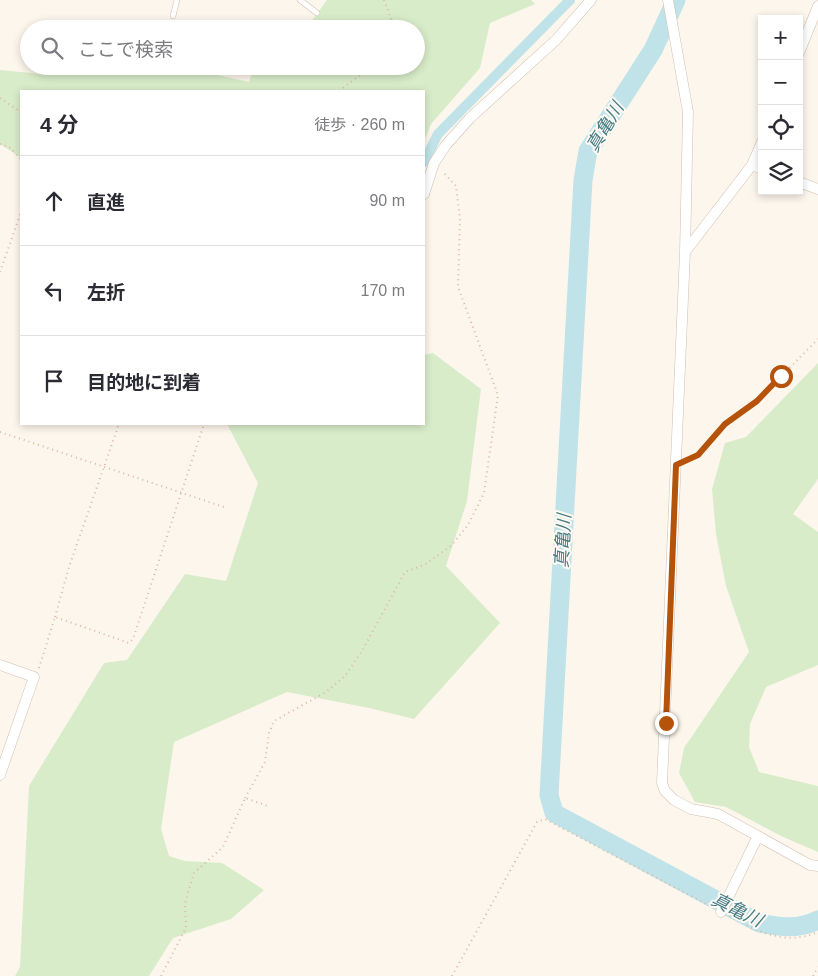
<!DOCTYPE html>
<html lang="ja">
<meta charset="utf-8">
<style>
:root{--surface:#fff;--page:#f7f7f7;--text:#2b2b33;--muted:#7c7c81;--line:#e1e1e2}
body{margin:0;font-family:Helvetica,"Noto Sans JP",sans-serif;background:var(--page);color:var(--text)}
.controls{position:absolute;right:15px;top:15px;display:grid;overflow:hidden;border-radius:0px;box-shadow:0 2px 8px #0003}
.controls button{width:45px;height:45px;display:grid;place-items:center;padding:0;border:0;border-bottom:1px solid var(--line);background:var(--surface);color:var(--text);font:25px sans-serif}
.stop{position:absolute;width:15px;height:15px;margin:-11px;border:4px solid #b45309;border-radius:50%;background:#fff}
.stop.end{background:#b45309;border-color:#fff;box-shadow:0 1px 5px #0008}
.list{margin:0;padding:0;list-style:none}
h2{display:flex;justify-content:space-between;align-items:center;height:65px;margin:0;padding:0 20px;font-size:21px}
h2 small{font-size:16px;font-weight:400;color:var(--muted)}
.list li{display:grid;grid-template-columns:32px 1fr auto;gap:15px;align-items:center;box-sizing:border-box;height:90px;padding:0 20px;border-top:1px solid var(--line)}
.list b{display:block;font-size:19px;white-space:nowrap}
.list em{font-size:16px;font-style:normal;color:var(--muted)}
.icon{flex:none;width:28px;height:28px;fill:none;stroke:currentColor;stroke-width:2;stroke-linecap:round;stroke-linejoin:round}
.map{position:relative;flex:none;width:818px;height:976px;overflow:hidden}
.search{position:absolute;background:var(--surface);box-shadow:0 2px 8px #0003;left:20px;top:20px;width:405px;height:55px;display:flex;align-items:center;gap:12px;box-sizing:border-box;padding:0 18px;border-radius:28px;color:var(--muted);font-size:19px}
.panel{position:absolute;background:var(--surface);box-shadow:0 2px 8px #0003;left:20px;top:90px;width:405px;height:335px;border-radius:0px}
.map>svg:first-child{display:block}
.green{fill:#d8ecc9}
.lines{fill:none;stroke-linecap:round;stroke-linejoin:round}
.canal{stroke:#bfe3e8;stroke-width:10}
.river{stroke:#bfe3e8;stroke-width:19}
.service-casing{stroke:#d1beb0;stroke-width:6}
.minor-casing{stroke:#d1beb0;stroke-width:11}
.path{stroke:#d9b8a5;stroke-width:2;stroke-dasharray:1 4;stroke-linecap:butt}
.service{stroke:#fff;stroke-width:5}
.minor{stroke:#fff;stroke-width:10}
.route{stroke:#b45309;stroke-width:6}
.labels{text-anchor:middle;dominant-baseline:central;stroke-width:4;stroke-linejoin:round;paint-order:stroke}
.water-label{font-size:18px;font-style:italic;fill:#437c86;stroke:#fffaf3}
</style>
<div class="map">
<svg width="818" height="976" viewBox="0 0 818 976">
<rect width="100%" height="100%" fill="#fdf6ec"/>
<path class="green" d="M327,0H531L535,4L490,23L480,68L431,124L424,141V91H21V158L0,144V70L41,74L48,66H201L213,74L249,82L254,66H416V29H306Z
M433,353L481,389L467,501L446,566L500,623L414,719L369,708L287,692L174,742L161,829L169,856L185,861L222,863L264,890L231,919L173,938L149,976H15L20,967L29,786L104,663L127,660L185,574L226,581L258,483L227,424H424V355Z
M818,363V479L793,514L818,532V665L766,687L750,724L749,747L759,772L818,786V852L781,836L726,807L695,802L679,773L684,748L749,652L726,586L716,534L712,489L725,443L746,437Z"/>
<g class="lines">
<path class="canal" d="M424,162L438,134L570,0"/>
<path class="river" d="M676,0L653,50L588,151L583,180L549,795L554,813L759,923C780,927 798,930 818,920"/>
<defs>
<path id="service" d="M300,0L317,13
M173,16L177,0"/>
<path id="minor" d="M668,0L688,112L685,252L662,783L665,791L674,800L691,809L718,814L810,865L818,866
M799,53L818,6
M752,165L762,169
M799,182L818,189
M424,194L434,163L446,145L470,118L556,40L591,0
M685,252L752,165L762,142
M0,665L34,677L0,775
M721,912L758,836"/>
</defs>
<use href="#service" class="service-casing"/>
<use href="#minor" class="minor-casing"/>
<path class="path" d="M384,0L395,29
M339,91L372,66
M0,98L21,112
M0,144L11,148L21,160
M0,272L21,212
M0,432L227,508
M686,460L698,455L725,424L757,401L818,339
M55,617L69,567L119,424
M39,668L55,617L129,643L133,639L204,424
M245,798L265,762L269,733L274,721L326,692L345,676L362,651L405,572L424,565L451,546L468,525L484,493L498,395L458,287L460,219L456,186L442,171
M729,916C758,932 786,946 818,932
M161,976L186,928L185,903L194,873L223,847L245,798L268,806
M452,976L537,822L545,819L712,907
M813,976L818,967"/>
<use href="#service" class="service"/>
<use href="#minor" class="minor"/>
</g>
<g class="lines">
<path class="route" d="M666,723L676,465L698,455L725,424L757,401L781,376"/>
</g>
<g class="labels">
<g class="water-label">
<text transform="translate(605 127) rotate(-59)">真亀川</text>
<text transform="translate(563 541) rotate(-87)">真亀川</text>
<text transform="translate(737 910) rotate(26)">真亀川</text>
</g>
</g>
</svg>
<div class="controls">
<button>+</button>
<button>−</button>
<button><svg class="icon" aria-label="locate" viewBox="0 0 24 24"><circle cx="12" cy="12" r="6"/><path d="M12 2v4M12 18v4M2 12h4M18 12h4"/></svg></button>
<button><svg class="icon" aria-label="layers" viewBox="0 0 24 24"><path d="M12 4l9 5-9 5-9-5zM3 14l9 5 9-5"/></svg></button>
</div>
<div class="stop" style="left:781px;top:376px"></div>
<div class="stop end" style="left:666px;top:723px"></div>
<div class="search"><svg class="icon" aria-label="search" viewBox="0 0 24 24"><circle cx="10" cy="10" r="6"/><path d="M15 15l6 6"/></svg>ここで検索</div>
<section class="panel">
<h2>4 分<small>徒歩 · 260 m</small></h2>
<ul class="list">
<li><svg class="icon" aria-label="ahead" viewBox="0 0 24 24"><path d="M12 20V5M6 11l6-6 6 6"/></svg><div><b>直進</b></div><em>90 m</em></li>
<li><svg class="icon" aria-label="left" viewBox="0 0 24 24"><path d="M17 20v-9H6M10 6l-5 5 5 5"/></svg><div><b>左折</b></div><em>170 m</em></li>
<li><svg class="icon" aria-label="arrive" viewBox="0 0 24 24"><path d="M6 21V4h12l-3 4 3 4H6"/></svg><div><b>目的地に到着</b></div></li>
</ul>
</section>
</div>
